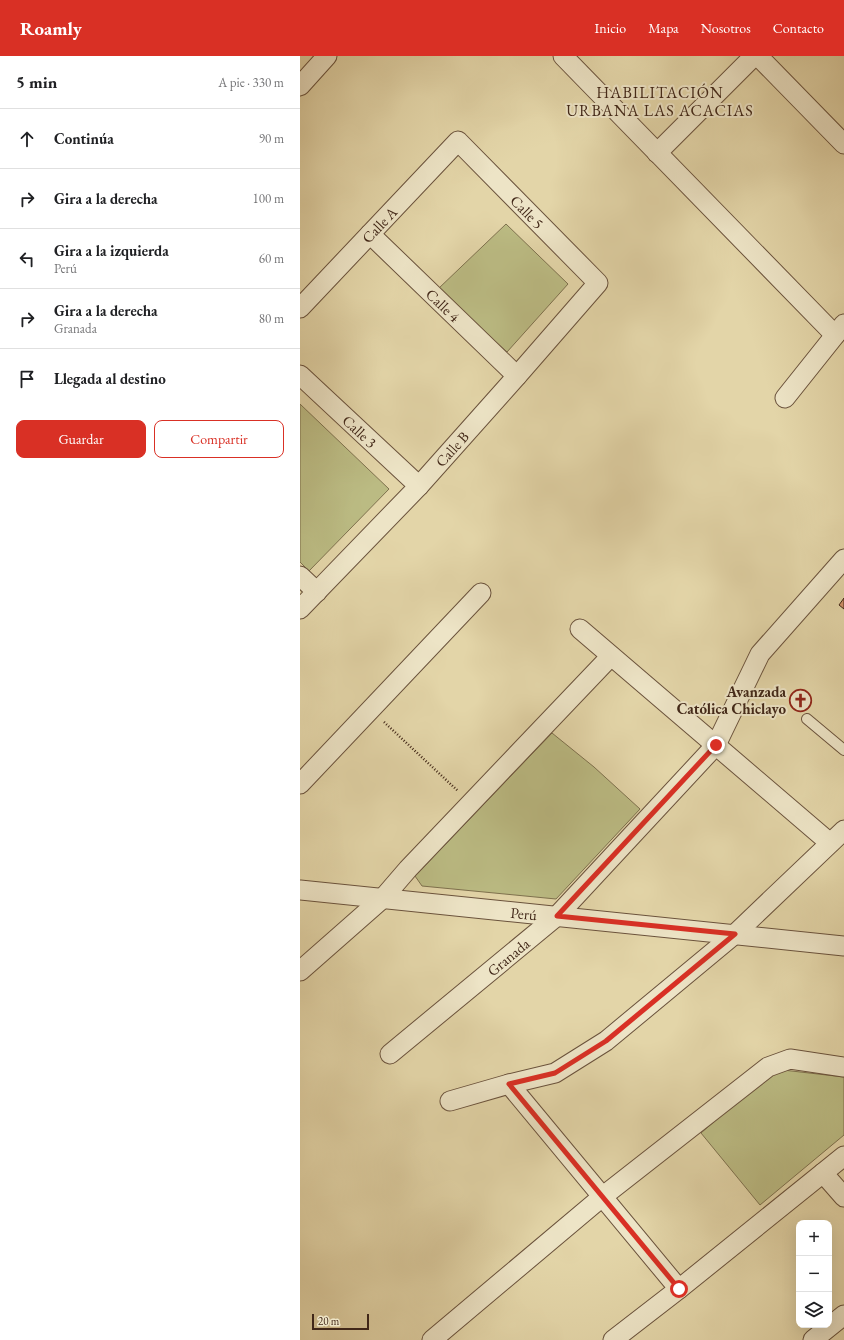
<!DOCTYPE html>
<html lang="es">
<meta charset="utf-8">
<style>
:root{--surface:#fff;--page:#f2f2f2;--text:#202124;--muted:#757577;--line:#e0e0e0;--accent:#d93025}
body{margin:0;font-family:"EB Garamond",serif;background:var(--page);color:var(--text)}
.controls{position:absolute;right:12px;bottom:12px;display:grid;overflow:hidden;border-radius:8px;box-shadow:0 4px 16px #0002}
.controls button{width:36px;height:36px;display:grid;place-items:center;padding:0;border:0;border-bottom:1px solid var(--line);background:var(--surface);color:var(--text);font:20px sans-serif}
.scale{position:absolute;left:12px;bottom:10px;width:57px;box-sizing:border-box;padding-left:4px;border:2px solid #412718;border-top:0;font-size:11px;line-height:14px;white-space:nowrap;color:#412718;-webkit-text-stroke:3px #ede4c6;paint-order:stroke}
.stop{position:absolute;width:12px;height:12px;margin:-9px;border:3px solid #d93025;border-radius:50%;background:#fff}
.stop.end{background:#d93025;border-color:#fff;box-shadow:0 1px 4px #0008}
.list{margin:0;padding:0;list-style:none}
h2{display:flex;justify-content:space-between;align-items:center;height:52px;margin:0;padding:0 16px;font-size:17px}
h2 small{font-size:13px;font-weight:400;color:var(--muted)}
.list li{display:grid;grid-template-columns:26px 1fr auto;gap:12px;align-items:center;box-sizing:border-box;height:60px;padding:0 16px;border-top:1px solid var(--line)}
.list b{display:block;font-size:15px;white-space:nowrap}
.list p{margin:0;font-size:13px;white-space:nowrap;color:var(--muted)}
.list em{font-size:13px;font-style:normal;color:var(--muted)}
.actions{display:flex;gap:8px;padding:12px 16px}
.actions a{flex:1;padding:9px 0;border:1px solid var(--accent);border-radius:8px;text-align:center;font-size:14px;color:var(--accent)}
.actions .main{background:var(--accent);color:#fff}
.icon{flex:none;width:22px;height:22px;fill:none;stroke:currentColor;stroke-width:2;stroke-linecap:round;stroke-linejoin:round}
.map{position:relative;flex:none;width:544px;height:1284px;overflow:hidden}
header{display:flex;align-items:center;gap:24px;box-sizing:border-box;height:56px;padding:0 20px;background:var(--accent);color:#fff}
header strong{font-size:19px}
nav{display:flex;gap:22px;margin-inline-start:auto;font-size:14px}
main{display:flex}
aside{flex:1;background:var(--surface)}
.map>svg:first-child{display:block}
.green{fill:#bbbb83;stroke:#7e714e}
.building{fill:#d2946c;stroke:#412718}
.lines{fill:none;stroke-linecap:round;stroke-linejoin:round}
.lane-casing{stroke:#6a523c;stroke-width:12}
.street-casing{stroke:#6a523c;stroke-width:21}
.path{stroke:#412718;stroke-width:2.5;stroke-dasharray:1 2;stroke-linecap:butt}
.lane{stroke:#ede4c6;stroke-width:10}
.street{stroke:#ede4c6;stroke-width:19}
.route{stroke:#d93025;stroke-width:5}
.labels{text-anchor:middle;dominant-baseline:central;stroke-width:4;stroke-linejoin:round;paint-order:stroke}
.street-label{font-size:15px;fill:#412718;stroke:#ede4c6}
.poi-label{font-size:15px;font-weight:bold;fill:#412718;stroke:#ede4c6;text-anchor:end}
.neighbourhood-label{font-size:16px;letter-spacing:1px;fill:#412718;stroke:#ede4c6}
</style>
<header>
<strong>Roamly</strong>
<nav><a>Inicio</a><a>Mapa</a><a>Nosotros</a><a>Contacto</a></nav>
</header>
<main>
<aside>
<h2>5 min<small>A pie · 330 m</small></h2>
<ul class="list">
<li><svg class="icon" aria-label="ahead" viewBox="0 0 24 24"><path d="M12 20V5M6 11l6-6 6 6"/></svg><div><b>Continúa</b></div><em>90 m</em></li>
<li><svg class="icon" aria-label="right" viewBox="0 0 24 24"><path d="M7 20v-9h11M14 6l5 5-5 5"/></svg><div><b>Gira a la derecha</b></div><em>100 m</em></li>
<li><svg class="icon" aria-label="left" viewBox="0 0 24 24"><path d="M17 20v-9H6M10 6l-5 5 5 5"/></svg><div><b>Gira a la izquierda</b><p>Perú</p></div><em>60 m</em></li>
<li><svg class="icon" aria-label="right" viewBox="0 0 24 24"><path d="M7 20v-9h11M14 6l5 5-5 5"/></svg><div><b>Gira a la derecha</b><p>Granada</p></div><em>80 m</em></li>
<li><svg class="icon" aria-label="arrive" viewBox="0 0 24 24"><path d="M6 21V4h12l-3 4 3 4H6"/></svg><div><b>Llegada al destino</b></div></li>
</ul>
<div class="actions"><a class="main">Guardar</a><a>Compartir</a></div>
</aside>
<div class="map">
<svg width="544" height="1284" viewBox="0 0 544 1284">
<rect width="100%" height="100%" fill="#e3d5a8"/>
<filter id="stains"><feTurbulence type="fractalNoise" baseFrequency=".005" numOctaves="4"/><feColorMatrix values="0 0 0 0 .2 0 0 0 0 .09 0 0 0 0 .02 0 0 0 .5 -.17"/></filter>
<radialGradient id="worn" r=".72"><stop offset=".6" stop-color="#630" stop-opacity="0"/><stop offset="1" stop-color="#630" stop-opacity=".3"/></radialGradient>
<path class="green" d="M206,168L268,228L207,296L138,233Z
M0,348L89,433L9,515L0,506Z
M252,677L294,711L340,753L256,843L122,830L115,820Z
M483,1014L544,1021V1079L460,1149L401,1077L471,1016Z"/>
<path class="building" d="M544,542V553L539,549Z"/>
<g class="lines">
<defs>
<path id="lane" d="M507,663L544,694"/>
<g id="street">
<path d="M263,0L535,279"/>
<path d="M458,0L544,88"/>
<path d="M0,30L27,0"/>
<path d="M357,97L454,0"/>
<path id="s1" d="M70,178L217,320"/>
<path id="s2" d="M0,252L158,85L298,227L217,320L119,430L0,553"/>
<path id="s3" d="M0,319L119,430"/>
<path d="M485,342L544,268"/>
<path d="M0,520L17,536"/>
<path d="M280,573L530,787"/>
<path d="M0,728L181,537"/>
<path id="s4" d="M0,834L544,890"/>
<path d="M0,915L83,842L108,813L311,600"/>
<path id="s5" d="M90,998L257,860L416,689L460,598L544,503"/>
<path d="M209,1028L379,1233"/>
<path d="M150,1045L209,1028L255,1017L306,985L435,878L544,774"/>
<path d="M523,1117L544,1141"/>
<path d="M132,1284L302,1141L468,1011L490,1003L544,1011"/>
<path d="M313,1284L379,1233L544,1100"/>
<path d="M513,1284L544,1259"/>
</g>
</defs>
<use href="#lane" class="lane-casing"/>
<use href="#street" class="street-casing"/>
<path class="path" d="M84,666L158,735"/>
<use href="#lane" class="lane"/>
<use href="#street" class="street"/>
</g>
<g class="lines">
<path class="route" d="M379,1233L209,1028L255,1017L306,985L435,878L257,860L416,689"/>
</g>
<defs>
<symbol id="church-ring" viewBox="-11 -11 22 22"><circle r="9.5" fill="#ede4c6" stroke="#8f2418" stroke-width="1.5"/><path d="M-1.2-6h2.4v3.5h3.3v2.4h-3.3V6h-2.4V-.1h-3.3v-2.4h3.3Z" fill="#8f2418"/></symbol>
</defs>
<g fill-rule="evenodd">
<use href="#church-ring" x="488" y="632" width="25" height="25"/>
</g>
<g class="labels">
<g class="street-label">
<text stroke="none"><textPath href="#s2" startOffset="329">Calle 5</textPath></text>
<text stroke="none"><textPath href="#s2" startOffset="115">Calle A</textPath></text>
<text stroke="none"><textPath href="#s1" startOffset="102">Calle 4</textPath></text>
<text stroke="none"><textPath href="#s3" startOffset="82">Calle 3</textPath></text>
<text transform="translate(152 393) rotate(-48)">Calle B</text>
<text stroke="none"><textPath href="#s4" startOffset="225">Perú</textPath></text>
<text stroke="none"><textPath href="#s5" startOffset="153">Granada</textPath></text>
</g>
<g class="poi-label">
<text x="486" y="635">Avanzada<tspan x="486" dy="17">Católica Chiclayo</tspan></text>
</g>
<g class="neighbourhood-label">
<text x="360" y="36">HABILITACIÓN<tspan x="360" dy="18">URBANA LAS ACACIAS</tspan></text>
</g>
</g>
<rect width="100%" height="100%" filter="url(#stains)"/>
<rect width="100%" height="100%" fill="url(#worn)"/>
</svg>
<div class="controls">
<button>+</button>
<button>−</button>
<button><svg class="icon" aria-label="layers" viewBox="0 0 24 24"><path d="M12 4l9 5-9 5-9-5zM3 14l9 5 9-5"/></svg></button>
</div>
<div class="scale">20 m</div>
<div class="stop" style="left:379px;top:1233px"></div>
<div class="stop end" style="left:416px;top:689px"></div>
</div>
</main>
